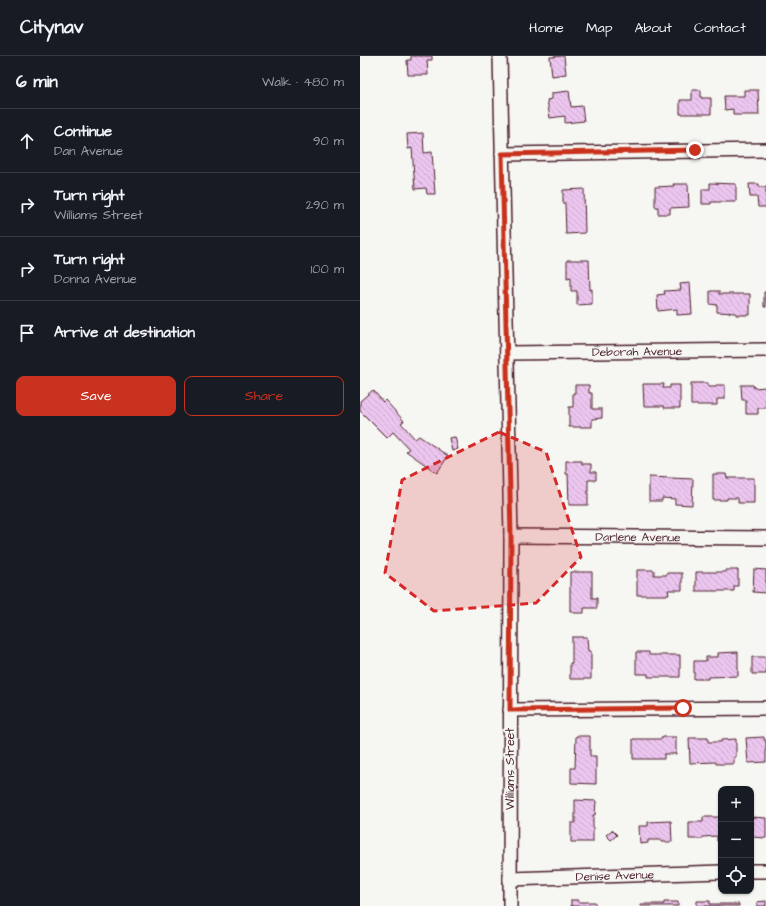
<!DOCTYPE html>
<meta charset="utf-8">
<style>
:root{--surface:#171b24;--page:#242831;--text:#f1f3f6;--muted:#9ea1a6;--line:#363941;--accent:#c8321e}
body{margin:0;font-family:"Architects Daughter",sans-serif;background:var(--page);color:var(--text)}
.controls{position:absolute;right:12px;bottom:12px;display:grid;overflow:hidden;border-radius:8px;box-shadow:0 1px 3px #0004}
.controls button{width:36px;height:36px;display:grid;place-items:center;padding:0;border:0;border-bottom:1px solid var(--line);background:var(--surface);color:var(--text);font:20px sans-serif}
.stop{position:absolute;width:12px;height:12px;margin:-9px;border:3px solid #c8321e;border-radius:50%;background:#fff}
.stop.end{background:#c8321e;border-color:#fff;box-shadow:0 1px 4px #0008}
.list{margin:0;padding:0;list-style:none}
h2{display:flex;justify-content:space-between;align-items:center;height:52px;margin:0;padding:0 16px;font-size:17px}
h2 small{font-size:13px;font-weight:400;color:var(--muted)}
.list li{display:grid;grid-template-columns:26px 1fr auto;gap:12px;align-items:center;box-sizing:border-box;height:64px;padding:0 16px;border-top:1px solid var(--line)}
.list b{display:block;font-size:15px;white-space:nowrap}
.list p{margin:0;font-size:13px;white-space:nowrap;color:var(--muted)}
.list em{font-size:13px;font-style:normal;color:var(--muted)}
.actions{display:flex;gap:8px;padding:12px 16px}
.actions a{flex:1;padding:9px 0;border:1px solid var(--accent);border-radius:8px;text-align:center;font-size:14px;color:var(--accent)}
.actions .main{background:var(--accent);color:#fff}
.icon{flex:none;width:22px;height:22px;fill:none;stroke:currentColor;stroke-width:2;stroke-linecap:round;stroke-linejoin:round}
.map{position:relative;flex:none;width:406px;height:850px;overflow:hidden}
header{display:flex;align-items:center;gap:24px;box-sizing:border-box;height:56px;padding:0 20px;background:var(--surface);border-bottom:1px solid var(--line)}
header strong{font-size:19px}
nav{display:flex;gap:22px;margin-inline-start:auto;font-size:14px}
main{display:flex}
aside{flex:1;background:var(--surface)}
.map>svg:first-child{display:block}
.building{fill:url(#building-back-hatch);stroke:#4a1f2b}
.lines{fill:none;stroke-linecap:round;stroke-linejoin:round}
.minor-casing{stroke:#4a1f2b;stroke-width:16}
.minor{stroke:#f6f6f2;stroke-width:13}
.route{stroke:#c8321e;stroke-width:5}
.marked{fill:#d62828;fill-opacity:0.2;stroke:#d62828;stroke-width:3;stroke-dasharray:8 5;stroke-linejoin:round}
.labels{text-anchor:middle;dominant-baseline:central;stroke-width:3.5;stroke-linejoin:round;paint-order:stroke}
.street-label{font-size:12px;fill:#4a1f2b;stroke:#f6f6f2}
</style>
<header>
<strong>Citynav</strong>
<nav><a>Home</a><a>Map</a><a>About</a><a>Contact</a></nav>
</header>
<main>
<aside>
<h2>6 min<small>Walk · 480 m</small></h2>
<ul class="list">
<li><svg class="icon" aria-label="ahead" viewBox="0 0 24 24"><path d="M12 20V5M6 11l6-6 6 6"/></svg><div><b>Continue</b><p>Dan Avenue</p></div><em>90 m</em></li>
<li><svg class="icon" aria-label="right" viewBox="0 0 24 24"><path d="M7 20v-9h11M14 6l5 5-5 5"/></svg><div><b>Turn right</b><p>Williams Street</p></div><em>290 m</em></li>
<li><svg class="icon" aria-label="right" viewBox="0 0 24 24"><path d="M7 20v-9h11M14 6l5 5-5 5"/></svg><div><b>Turn right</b><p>Donna Avenue</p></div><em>100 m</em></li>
<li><svg class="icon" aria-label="arrive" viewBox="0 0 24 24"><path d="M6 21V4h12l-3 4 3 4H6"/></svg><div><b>Arrive at destination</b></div></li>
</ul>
<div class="actions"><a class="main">Save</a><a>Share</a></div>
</aside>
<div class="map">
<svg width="406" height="850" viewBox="0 0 406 850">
<defs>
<pattern id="building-back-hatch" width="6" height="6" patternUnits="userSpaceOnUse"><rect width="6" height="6" fill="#ecc6ef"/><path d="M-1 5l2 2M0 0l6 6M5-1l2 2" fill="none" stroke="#ccaacd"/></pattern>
</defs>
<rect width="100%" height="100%" fill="#f6f6f2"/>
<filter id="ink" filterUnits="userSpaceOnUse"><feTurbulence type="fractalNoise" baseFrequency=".025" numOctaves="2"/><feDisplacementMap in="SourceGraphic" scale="8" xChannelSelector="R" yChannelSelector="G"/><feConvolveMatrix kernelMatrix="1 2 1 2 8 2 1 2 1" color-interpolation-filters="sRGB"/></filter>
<g filter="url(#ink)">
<path class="building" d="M51,0H72V4H67L68,19H48L47,4H51Z
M204,0L206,18L192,20L190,1Z
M332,34H341V42H351V58H320V44H332Z
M384,34H398L399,59H373V53L365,54L364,40H384Z
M209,35L211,51L222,50L224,65L205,67V60L190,62L187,44L192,43V37Z
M63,77L64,97L72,96L75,138H67L66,132L55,133L52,92L48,93L47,78Z
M350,127L376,128V146H351V148H342V133H350Z
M313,128H328L329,151L310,152V158H298V151H295V131L314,130Z
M389,128H399V131H406V151H398L397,141H390Z
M224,133L225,177L206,178L205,147H203V134Z
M207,204H229L230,234L232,233V248L217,249V235H211V221L207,222Z
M330,227L332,258L317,259V253L298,255L297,239L305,238L304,235L321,234L320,228Z
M350,235H359V238H390V259H376V257L357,256V249L350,248Z
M404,236H406V251H404Z
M331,327H348V331H356V329H365V343H357V349H331Z
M283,328H304L303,332H310V329H320V352H304V350H284Z
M215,329H229V337H232V353H242V362L232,363V371H209V351H213V337H215Z
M381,329H393L394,332L406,331V352H398V358H386V344H382Z
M13,334L23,346L25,344L44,365L41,367L55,383L59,380L88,400L77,417L46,395L49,393L33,376L27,382L0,355V345Z
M95,381L98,393L92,395L89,382Z
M206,405H222V408H231V416H236V424H228V449H209L208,418H206Z
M353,418H366L367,422H394V447H378V442H367V444H353Z
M289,421L333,423L332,449L315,448V443L302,442V445H289Z
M394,513L406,514V537L393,536Z
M277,514H294V519H307V517H322V534H308L309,539H277Z
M366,514H378V530H374V535H336V516H366Z
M210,516H232V542H237V552H224V557H213V555H210Z
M212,581H227L228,595H231V623H210V607H212Z
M276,596H289V599H320V621H288V618H276Z
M378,596V620L348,621V623H334V605H346V601H358V597Z
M392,601H406V618H392Z
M216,680H230V700H236V728L211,727V712H215Z
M302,681H316V698H304V703H273V683H302Z
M404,681V684H406V706L388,707L386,682Z
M329,682H348V686H361V684L376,683V701H374V708H356V706L330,707Z
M215,744L236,745L235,759H233V786H211V767H215Z
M343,761H361V785H357V780L343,781V783H329V766H343Z
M391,761L406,762V782L391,781Z
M311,765L312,786H301V784H288V787L280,788L279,770H288V766Z
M252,774L257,779L251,784L246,779Z
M211,844H218V846H235V850H211Z
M337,845H350V848H379V850H337Z
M406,845V850H397V846Z
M304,846H318V850H281V848H304Z"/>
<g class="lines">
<defs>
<g id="minor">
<path d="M140,0L151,480L150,850"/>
<path d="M142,98L406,94"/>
<path id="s1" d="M147,297L406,294"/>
<path id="s2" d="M151,480L406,482"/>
<path d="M150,654L406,652"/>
<path d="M391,815H406"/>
<path id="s3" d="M150,823L361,816"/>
</g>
</defs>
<use href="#minor" class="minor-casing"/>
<use href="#minor" class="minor"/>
</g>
</g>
<g class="lines" filter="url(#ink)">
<path class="route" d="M323,652L150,654L151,480L142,98L335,94"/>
</g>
<path class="marked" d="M139,376L186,396L221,501L176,547L74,555L25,517L42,424Z"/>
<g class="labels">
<g class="street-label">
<text stroke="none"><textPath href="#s1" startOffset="130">Deborah Avenue</textPath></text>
<text stroke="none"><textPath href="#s2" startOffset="127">Darlene Avenue</textPath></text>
<text transform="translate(150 713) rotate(-90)">Williams Street</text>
<text stroke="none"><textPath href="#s3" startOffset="105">Denise Avenue</textPath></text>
</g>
</g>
</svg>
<div class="controls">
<button>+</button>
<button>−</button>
<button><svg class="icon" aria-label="locate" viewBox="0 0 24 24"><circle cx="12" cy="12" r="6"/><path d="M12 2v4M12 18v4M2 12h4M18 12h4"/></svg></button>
</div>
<div class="stop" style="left:323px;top:652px"></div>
<div class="stop end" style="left:335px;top:94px"></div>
</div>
</main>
